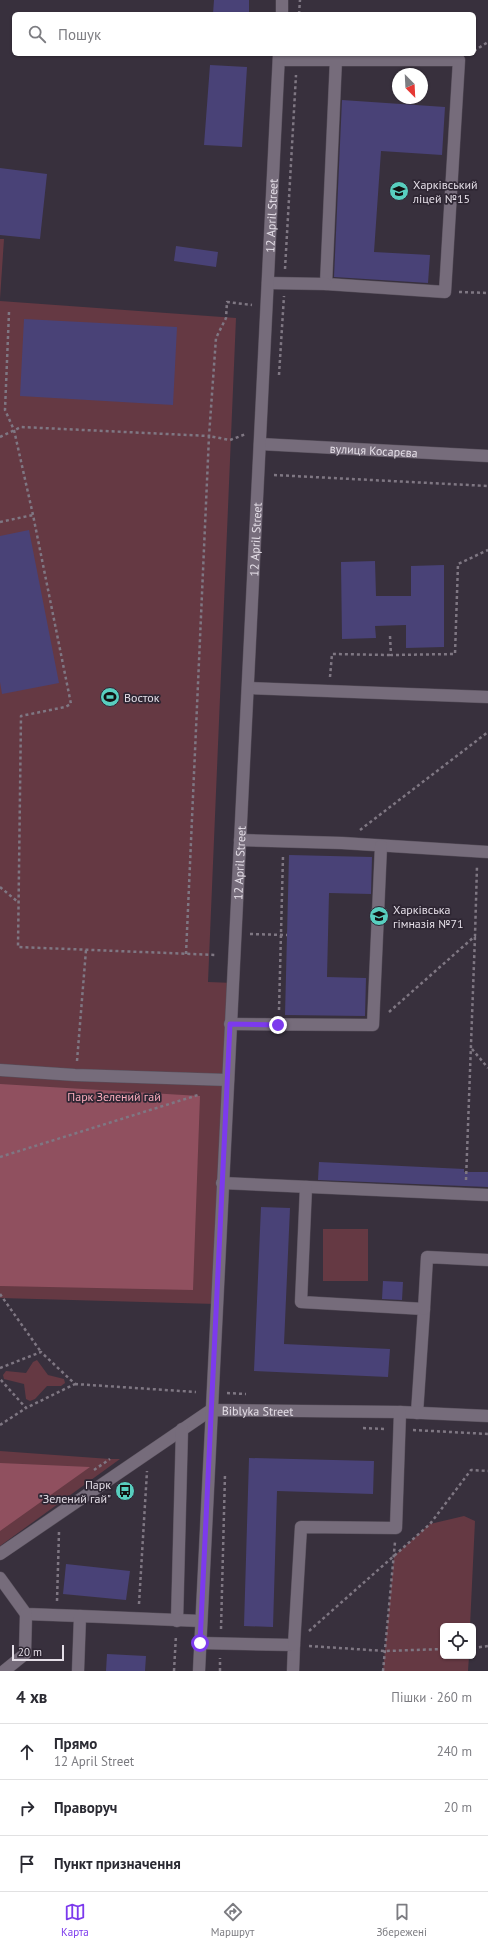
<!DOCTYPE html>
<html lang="uk">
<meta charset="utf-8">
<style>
:root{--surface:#fff;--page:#f7f7f7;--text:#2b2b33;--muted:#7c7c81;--line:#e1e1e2;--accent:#7c3aed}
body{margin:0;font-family:"PT Sans",sans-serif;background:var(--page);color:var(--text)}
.controls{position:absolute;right:12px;bottom:12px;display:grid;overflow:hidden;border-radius:6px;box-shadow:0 1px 3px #0004}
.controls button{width:36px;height:36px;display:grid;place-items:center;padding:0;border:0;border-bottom:1px solid var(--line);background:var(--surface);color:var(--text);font:20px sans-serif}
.compass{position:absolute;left:392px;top:68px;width:36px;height:36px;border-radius:50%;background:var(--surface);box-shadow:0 1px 3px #0004;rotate:156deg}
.scale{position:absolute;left:12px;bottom:10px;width:52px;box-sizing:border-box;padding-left:4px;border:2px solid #e4dee7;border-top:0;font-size:11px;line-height:14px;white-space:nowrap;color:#e4dee7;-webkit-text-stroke:3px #2e2633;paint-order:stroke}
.stop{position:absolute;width:12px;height:12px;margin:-9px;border:3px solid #7c3aed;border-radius:50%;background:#fff}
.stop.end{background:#7c3aed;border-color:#fff;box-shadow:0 1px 4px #0008}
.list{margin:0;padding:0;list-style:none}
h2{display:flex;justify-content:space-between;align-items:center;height:52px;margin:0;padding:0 16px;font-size:17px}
h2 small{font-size:13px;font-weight:400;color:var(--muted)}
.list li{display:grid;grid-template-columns:26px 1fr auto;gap:12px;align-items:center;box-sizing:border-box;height:56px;padding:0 16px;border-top:1px solid var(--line)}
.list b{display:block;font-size:15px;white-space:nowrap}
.list p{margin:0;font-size:13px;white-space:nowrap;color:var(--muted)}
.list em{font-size:13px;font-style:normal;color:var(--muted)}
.icon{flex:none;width:22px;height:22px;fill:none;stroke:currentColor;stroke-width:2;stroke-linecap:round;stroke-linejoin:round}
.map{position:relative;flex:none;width:488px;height:1671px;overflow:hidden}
.search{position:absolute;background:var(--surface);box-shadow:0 1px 3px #0004;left:12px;right:12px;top:12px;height:44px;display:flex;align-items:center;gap:10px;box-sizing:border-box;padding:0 14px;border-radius:6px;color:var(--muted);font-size:15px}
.sheet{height:220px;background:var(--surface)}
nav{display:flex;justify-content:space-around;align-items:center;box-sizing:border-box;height:56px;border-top:1px solid var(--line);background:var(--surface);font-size:11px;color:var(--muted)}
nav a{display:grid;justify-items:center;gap:2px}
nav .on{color:var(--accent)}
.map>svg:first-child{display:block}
.green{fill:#653943}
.forest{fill:#90505f}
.building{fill:#494277}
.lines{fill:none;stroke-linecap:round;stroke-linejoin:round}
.minor-casing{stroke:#574f5b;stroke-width:13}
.path{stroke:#7f7783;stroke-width:2.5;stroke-dasharray:3 3;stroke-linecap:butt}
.minor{stroke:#766c7b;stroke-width:12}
.route{stroke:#7c3aed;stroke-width:5}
.labels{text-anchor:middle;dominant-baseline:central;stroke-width:3.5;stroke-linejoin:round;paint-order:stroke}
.poi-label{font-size:12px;fill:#e4dee7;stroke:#2e2633;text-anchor:start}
.street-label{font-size:12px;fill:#e4dee7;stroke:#2e2633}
.park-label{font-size:12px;fill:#fbadbd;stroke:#2e2633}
</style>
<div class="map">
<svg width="488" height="1671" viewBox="0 0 488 1671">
<rect width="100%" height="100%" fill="#38303d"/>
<path class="green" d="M0,239H4L0,299Z
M0,301L236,318L208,982L234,983L216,1304L0,1298Z
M323,1229H368V1281H323Z
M37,1360L48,1375L64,1379L65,1383L61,1386H47L35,1399L30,1401L26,1399L24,1384L4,1379L3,1375L6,1371L26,1373L33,1362Z
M0,1451L110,1459H120L0,1546Z
M464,1516L475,1521L470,1626H443V1656H469L468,1671H383L394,1556L430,1524Z"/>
<path class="forest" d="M0,1084L200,1096L193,1290L0,1286Z
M0,1463L90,1467L0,1531Z"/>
<path class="building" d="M214,0H249V14H213Z
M210,65L247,67L242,147L204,145Z
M342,100L445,107L442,155L381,151L374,252L430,255L428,283L334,277Z
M0,168L47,174L40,239L0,235Z
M176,246L218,252L216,267L174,261Z
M24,319L177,327L173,405L20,396Z
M29,530L59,683L2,694L0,682V536Z
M375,561L376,596H411V566L444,565V647L406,648V625L375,626L376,638L342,639L341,562Z
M289,855L372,857L371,894L329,893L327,977L366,978L365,1016L285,1015Z
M319,1162L464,1169V1172H488V1187L318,1180Z
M261,1207L290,1208L284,1344L390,1349L388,1377L254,1371Z
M383,1281L403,1282L402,1300L382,1299Z
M249,1458L374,1461L373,1494L277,1491L273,1627L244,1626Z
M66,1564L130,1571L126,1600L63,1594Z
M107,1654L146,1656L145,1671H106Z"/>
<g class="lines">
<defs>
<g id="minor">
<path d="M282,14V0"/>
<path d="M279,60H459L445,292L326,284L336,59"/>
<path d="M268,283L326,284"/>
<path id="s1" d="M260,444L488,456"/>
<path d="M248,688L488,697"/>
<path d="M240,840L342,843L488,852"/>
<path d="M230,1024L373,1025L381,846"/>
<path d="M0,1070L75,1075L228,1080"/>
<path d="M222,1183L488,1195"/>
<path d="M306,1187L301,1302L424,1309L417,1413"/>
<path d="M424,1309L427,1257L488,1260"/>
<path id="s2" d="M0,1554L211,1410L400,1412L488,1416"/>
<path d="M0,1578L26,1614L80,1616"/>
<path d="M177,1621L182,1429"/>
<path d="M200,1643L294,1645L293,1671"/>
<path d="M294,1645L301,1527L396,1528L400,1412"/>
<path d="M4,1671L25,1654L26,1614"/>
<path d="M78,1671L80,1616L201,1621"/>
<path id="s3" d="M199,1671L279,54"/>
</g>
</defs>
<use href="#minor" class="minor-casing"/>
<path class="path" d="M299,14L300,0
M474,51L488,42
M285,269L296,75
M459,292L488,293
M9,312L5,410L14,430L33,515L71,704L65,707L21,716L18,947L217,955
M279,375L284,296
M0,437L21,427L209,436L216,338L226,318L227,302L252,305
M274,475L488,486
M0,522L33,515
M390,636L391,655L455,654L458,564L488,550
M330,677L332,654L391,655
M360,830L488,732
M0,887L18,902
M250,934L287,935
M186,954L209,436L230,440L246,434
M279,1010L283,856
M389,1012L475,936L477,866
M472,1049L488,1068
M77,1061L86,950
M0,1157L198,1095
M466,1180L475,936
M0,1294L41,1352
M0,1368L41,1352L75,1384L26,1408L0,1379
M75,1384L196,1392
M227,1393L246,1394
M0,1425L26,1408
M363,1428L386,1429
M413,1430L488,1434
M94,1470L110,1459
M57,1601L59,1532
M139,1604L147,1471
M221,1629L225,1474
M309,1631L430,1524L471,1470L488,1471
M309,1646L385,1651L443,1649
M473,1648L488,1646
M174,1671L176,1635
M220,1671V1658
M383,1671L395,1542"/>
<use href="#minor" class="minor"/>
</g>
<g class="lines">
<path class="route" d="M200,1643L230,1024L278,1025"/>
</g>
<defs>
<symbol id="school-disc" viewBox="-11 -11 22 22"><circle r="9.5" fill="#58cebf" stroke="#2e2633"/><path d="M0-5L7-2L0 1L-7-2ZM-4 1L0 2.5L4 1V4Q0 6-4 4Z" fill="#111"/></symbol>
<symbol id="stadium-disc" viewBox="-11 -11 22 22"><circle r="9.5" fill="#58cebf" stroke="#2e2633"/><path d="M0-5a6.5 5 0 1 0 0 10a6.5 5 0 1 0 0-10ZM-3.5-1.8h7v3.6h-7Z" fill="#111"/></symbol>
<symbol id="bus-disc" viewBox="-11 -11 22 22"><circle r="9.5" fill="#58cebf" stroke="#2e2633"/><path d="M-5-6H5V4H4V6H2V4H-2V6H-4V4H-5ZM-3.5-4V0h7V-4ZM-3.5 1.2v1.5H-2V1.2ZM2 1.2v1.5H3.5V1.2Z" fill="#111"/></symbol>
</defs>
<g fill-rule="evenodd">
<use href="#school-disc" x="388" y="180" width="22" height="22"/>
<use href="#stadium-disc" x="99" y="686" width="22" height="22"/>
<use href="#school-disc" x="368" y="905" width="22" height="22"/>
<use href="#bus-disc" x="114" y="1480" width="22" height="22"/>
</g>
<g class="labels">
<g class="poi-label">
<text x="413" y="184">Харківський<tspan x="413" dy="14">ліцей №15</tspan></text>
<text x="124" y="697">Восток</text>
<text x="393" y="909">Харківська<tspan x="393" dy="14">гімназія №71</tspan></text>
<text x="111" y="1484" text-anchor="end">Парк<tspan x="111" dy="14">"Зелений гай"</tspan></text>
</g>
<g class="street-label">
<text stroke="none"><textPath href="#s3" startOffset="1457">12 April Street</textPath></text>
<text stroke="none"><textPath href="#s1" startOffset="114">вулиця Косарєва</textPath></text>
<text stroke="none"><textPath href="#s3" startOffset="1133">12 April Street</textPath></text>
<text stroke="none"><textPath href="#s3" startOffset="809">12 April Street</textPath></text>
<text stroke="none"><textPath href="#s2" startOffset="302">Biblyka Street</textPath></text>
</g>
<g class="park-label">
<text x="114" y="1096">Парк Зелений гай</text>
</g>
</g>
</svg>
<div class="controls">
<button><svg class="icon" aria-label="locate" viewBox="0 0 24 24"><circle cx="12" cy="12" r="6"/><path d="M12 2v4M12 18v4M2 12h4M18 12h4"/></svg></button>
</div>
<svg class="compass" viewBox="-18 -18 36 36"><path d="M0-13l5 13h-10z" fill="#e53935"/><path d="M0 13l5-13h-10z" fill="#7c7c81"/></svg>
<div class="scale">20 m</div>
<div class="stop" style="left:200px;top:1643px"></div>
<div class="stop end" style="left:278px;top:1025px"></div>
<div class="search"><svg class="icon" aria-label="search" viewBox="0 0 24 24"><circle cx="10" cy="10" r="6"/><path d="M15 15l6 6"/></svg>Пошук</div>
</div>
<section class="sheet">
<h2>4 хв<small>Пішки · 260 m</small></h2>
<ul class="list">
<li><svg class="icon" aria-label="ahead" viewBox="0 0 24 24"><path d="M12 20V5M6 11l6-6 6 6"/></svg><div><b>Прямо</b><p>12 April Street</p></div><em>240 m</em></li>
<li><svg class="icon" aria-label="right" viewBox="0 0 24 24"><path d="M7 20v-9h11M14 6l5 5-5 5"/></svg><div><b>Праворуч</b></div><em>20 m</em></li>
<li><svg class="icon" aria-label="arrive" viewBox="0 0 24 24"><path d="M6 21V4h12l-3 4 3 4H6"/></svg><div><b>Пункт призначення</b></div></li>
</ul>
</section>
<nav>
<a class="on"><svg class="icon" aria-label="map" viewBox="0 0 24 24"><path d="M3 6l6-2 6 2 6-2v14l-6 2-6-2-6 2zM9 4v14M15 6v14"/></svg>Карта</a>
<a><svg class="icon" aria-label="directions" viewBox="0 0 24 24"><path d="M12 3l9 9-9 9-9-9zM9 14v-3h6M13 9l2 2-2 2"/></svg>Маршрут</a>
<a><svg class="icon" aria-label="saved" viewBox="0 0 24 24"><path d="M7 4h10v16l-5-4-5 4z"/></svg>Збережені</a>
</nav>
